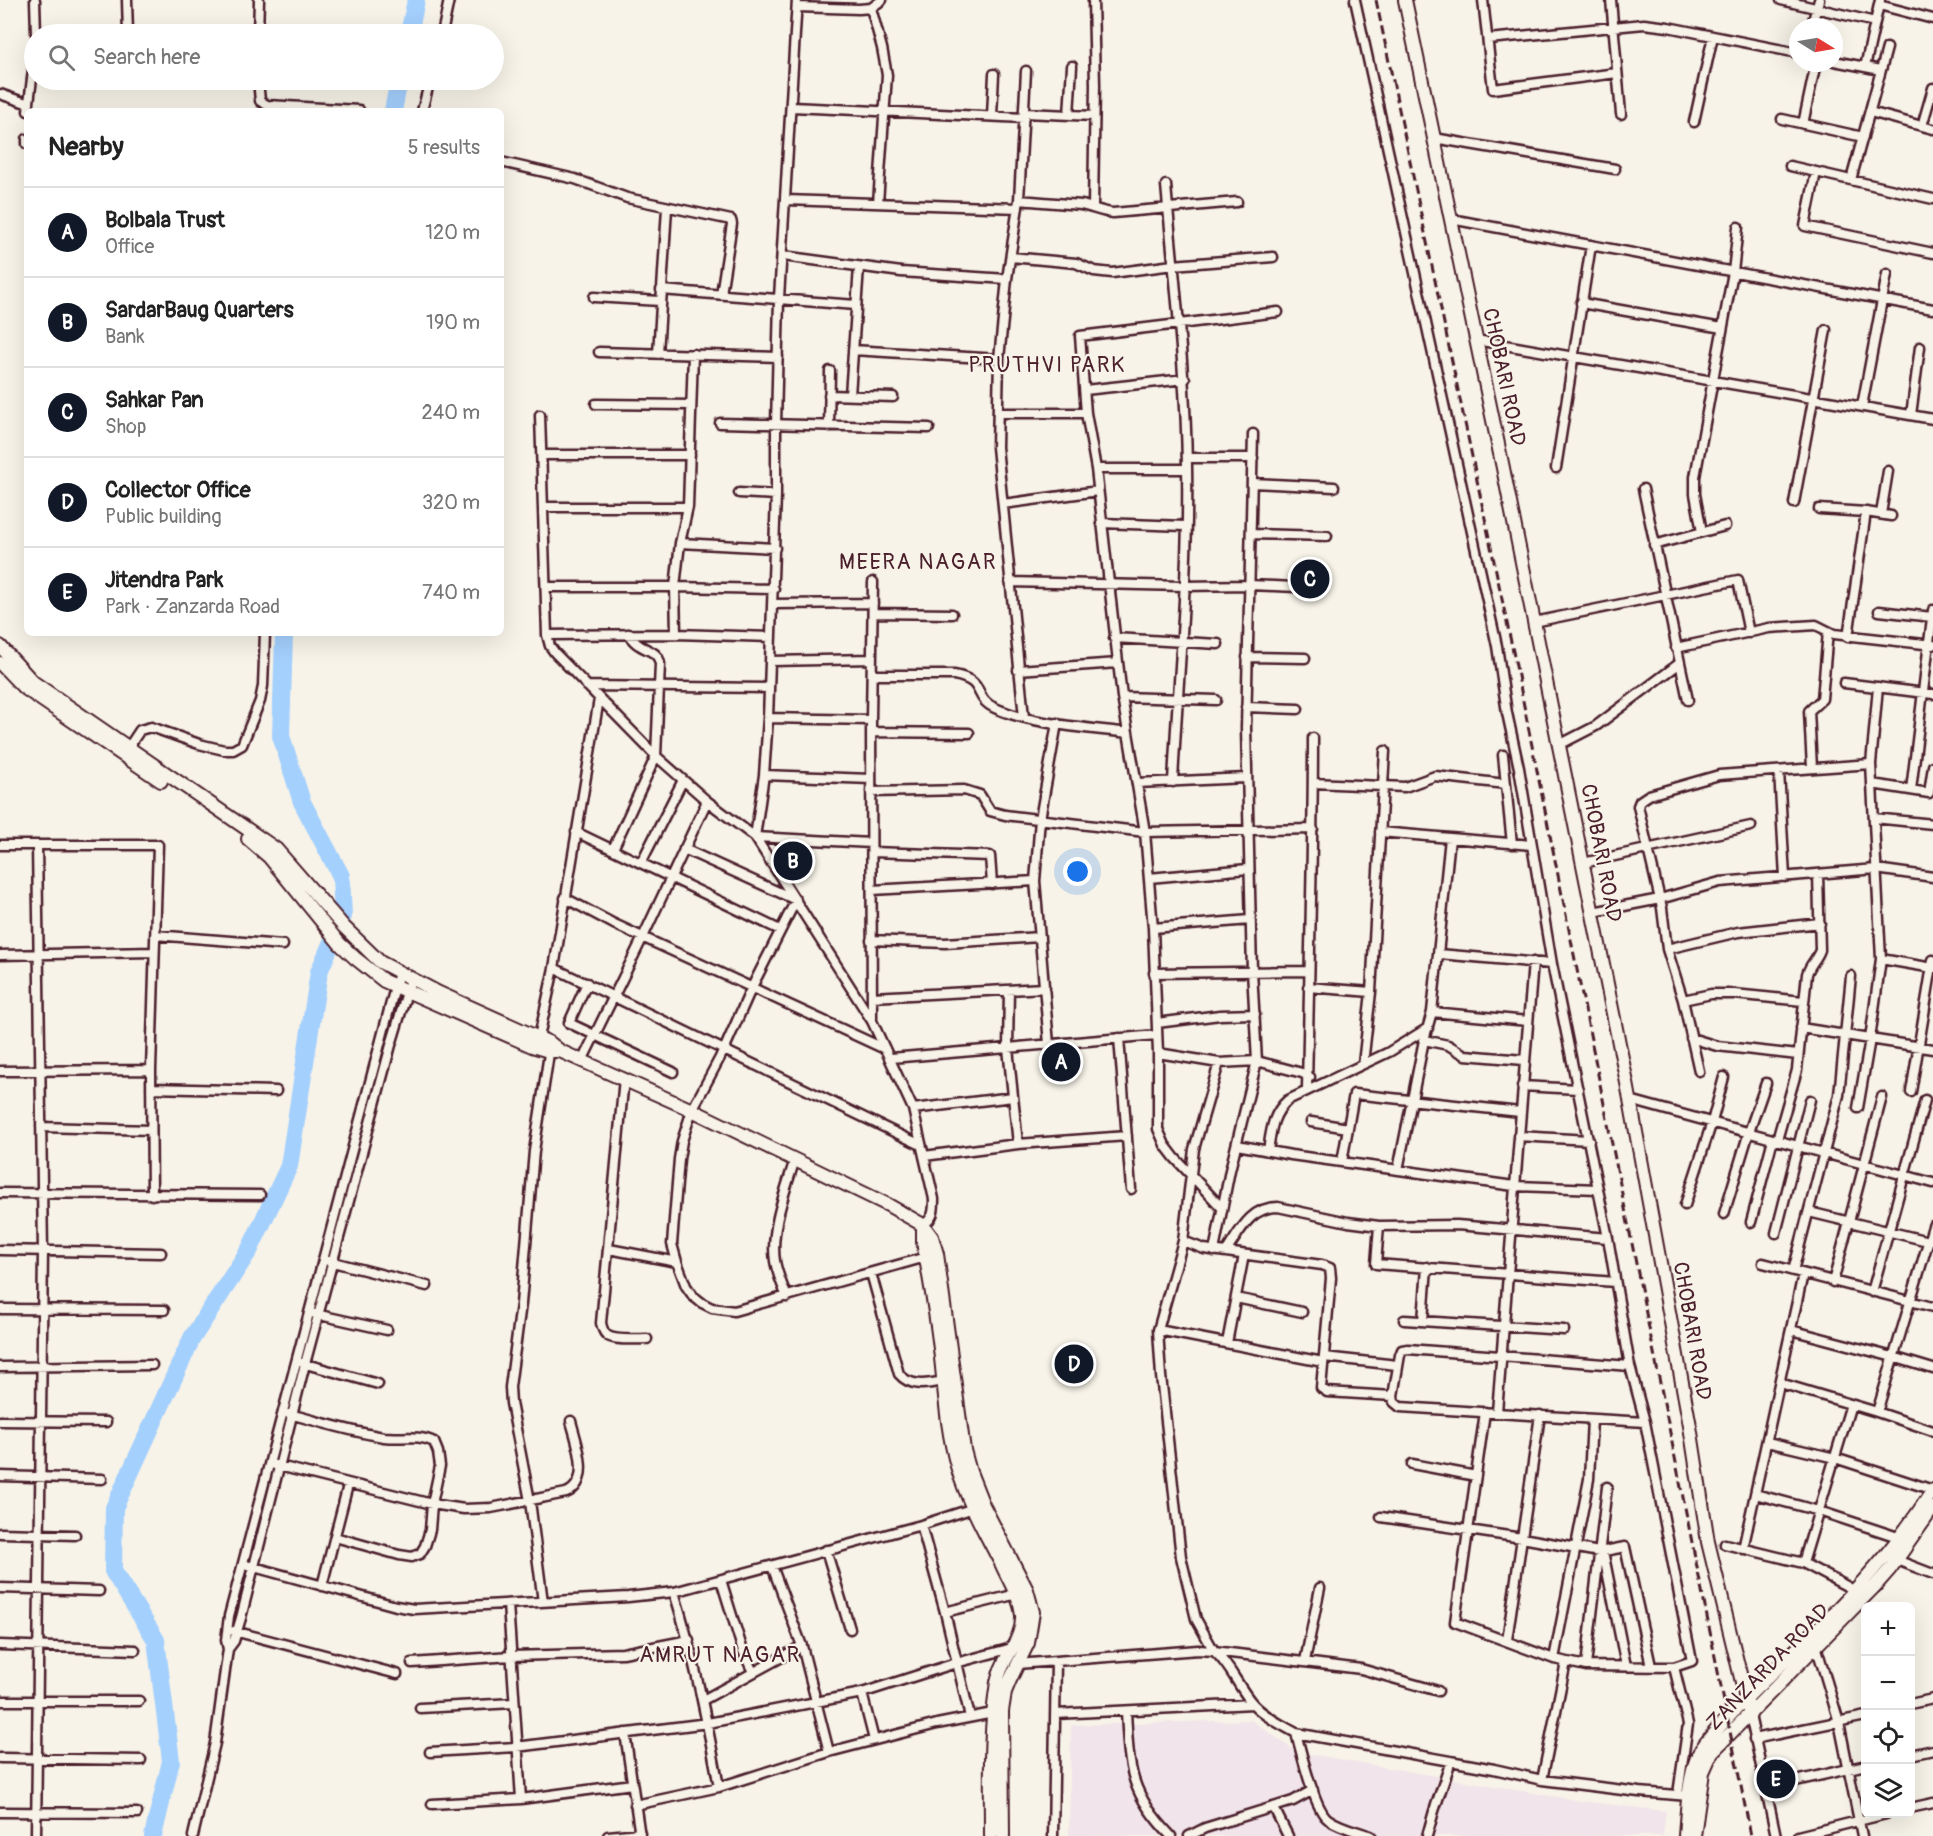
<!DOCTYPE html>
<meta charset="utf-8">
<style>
:root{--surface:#fff;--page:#f6f6f6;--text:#222;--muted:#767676;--line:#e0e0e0;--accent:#111827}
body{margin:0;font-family:Pangolin,sans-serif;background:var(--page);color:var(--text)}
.controls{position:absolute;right:18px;bottom:18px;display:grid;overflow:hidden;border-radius:9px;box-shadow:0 6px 24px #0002}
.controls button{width:54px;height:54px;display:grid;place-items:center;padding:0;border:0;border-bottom:2px solid var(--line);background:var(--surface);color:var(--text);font:30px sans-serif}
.compass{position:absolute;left:1789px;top:18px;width:54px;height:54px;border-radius:50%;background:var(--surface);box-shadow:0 6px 24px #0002;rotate:101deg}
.you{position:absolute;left:1078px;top:872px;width:21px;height:21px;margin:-15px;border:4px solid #fff;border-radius:50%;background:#1a73e8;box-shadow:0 0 0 9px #1a73e833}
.badge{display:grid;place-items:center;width:39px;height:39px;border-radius:50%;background:var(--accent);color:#fff;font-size:20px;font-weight:700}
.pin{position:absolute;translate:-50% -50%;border:3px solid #fff;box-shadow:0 2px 6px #0006}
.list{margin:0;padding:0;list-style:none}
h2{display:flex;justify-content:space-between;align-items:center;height:78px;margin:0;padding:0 24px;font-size:26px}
h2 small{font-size:20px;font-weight:400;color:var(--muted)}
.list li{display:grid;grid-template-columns:39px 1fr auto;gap:18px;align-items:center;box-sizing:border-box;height:90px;padding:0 24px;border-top:2px solid var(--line)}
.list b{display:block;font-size:22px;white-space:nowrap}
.list p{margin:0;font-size:20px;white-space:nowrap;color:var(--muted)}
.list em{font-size:20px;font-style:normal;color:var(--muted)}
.icon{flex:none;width:33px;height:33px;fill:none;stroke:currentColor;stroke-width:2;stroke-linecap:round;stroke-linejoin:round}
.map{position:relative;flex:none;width:1933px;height:1836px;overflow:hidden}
.search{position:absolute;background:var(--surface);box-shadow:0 6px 24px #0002;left:24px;top:24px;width:480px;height:66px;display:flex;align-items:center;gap:15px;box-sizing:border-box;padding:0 21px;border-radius:33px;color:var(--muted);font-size:22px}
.panel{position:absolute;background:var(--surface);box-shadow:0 6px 24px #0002;left:24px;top:108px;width:480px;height:528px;border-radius:9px}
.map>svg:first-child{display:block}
.built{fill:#f1e4ea}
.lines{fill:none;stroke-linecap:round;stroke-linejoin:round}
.river{stroke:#a4d0fe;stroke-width:18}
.street-casing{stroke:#4a1f2b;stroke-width:13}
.secondary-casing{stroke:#4a1f2b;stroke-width:16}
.street{stroke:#f7f3e8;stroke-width:8}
.secondary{stroke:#f7f3e8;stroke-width:12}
.rail{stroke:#4a1f2b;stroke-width:3;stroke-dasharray:9 4.5;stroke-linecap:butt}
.labels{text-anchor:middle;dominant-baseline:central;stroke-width:4.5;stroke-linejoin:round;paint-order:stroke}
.street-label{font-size:21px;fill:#4a1f2b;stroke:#f7f3e8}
.neighbourhood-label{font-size:22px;letter-spacing:1.5px;fill:#4a1f2b;stroke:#f7f3e8}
</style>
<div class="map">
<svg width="1933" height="1836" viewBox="0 0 1933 1836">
<rect width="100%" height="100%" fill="#f7f3e8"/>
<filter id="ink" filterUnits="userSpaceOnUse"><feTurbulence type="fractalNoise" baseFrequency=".0167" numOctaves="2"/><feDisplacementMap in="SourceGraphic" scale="12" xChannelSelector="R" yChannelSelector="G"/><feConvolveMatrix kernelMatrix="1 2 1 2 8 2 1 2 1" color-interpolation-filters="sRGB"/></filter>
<g filter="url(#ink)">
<path class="built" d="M1251,1720L1297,1752L1580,1801L1666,1811L1663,1836H1069L1071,1725Z"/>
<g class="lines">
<path class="river" d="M409,34L416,0
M393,111L399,80
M153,1836L171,1761L156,1640L113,1571L114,1508L192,1338L250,1249L289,1166L319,972L343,916L341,876L302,802L281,736L284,633"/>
<defs>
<path id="street" d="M35,0L36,34
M127,0L128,34
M797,0L779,298L776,425V495L768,718L764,775L755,837L871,843
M1355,0L1497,646L1507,713L1519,768L1552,964L1608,1238L1630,1366L1645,1422L1692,1661L1674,1667L1586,1666L1554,1659L1455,1622L1485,1412
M1483,0L1493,89L1617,73
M1611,0L1621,114
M1781,0L1875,22
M1879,5L1933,19
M797,7L859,9L871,8L882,0
M871,8L882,48L887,75L878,203
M1811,27L1819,0
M258,34L259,0
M442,34L449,0
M1488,39L1644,24L1668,27L1798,53
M1834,61L1881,70
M1865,67L1880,0
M258,80L260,101L267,105L359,110
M0,94L29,104
M792,107L1024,118
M28,111L34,62
M422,111L430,80
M1870,112L1933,129
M1024,113L1094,116
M1069,115L1072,66
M992,116L994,74
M1782,119L1863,137
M1694,122L1713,36
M1803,124L1816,63
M1922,126L1933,88
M1434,138L1615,169
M27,139V144
M501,162L575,179L627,198L731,220L732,224L721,294
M1790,166L1933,199
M1816,172L1805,226L1933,253
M1851,180L1887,48
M1166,185C1174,279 1186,373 1187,467C1189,572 1178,677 1173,782
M786,200L1018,208
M1019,200C1040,202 1061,203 1081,205C1092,207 1101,212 1113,213L1237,202
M1093,207L1095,85L1093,0
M1451,219L1933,309
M783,256L901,272L1007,279
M1011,257L1076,263L1094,271L1112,273L1173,265L1273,257
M661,290L856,305
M594,297L660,301
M1581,303L1722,328
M1476,340L1933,419
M853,350L999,359
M599,352L778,357
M658,354L667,208
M1085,390L1185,379
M829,395L893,397
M850,395L859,267
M596,404L691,405
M1862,406L1887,274
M998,413H1086
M540,415L547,635L550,646L555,653L656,756L707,801L755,837L872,1021L913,1109L934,1199C934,1211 934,1218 923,1225
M1911,415L1920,347
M720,423L929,428
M829,426L830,371
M542,455H690
M1187,458H1253
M1556,468L1591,245
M1096,469H1187
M1252,483L1334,487
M1643,489L1688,700
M739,493L776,495
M1794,503L1826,330
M1003,504L1098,491
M543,507H688
M1819,509L1866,512L1891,516
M1881,514L1888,471
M1101,523L1185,526
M1702,532L1695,494V477L1733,272L1738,227
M1251,534L1327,536
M680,543L775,548
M1654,545L1725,526
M1010,582L1184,586L1249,585L1318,588
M546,587H675L774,589
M773,604L873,603
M1879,611L1932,617
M873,613L952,614
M1534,622L1738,580L1749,633
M676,634L675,587L680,543L688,507L693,354
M547,635L676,634L771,637
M1848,637L1866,512
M1114,638L1218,644
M1676,648L1769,628L1816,625L1834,634L1933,645
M1247,657L1305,658
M771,661L872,659
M1018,670L1118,663
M872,675H954C987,681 972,698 995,708C1030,724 1089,728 1128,733
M1844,683L1933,694
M587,686L769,688
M1122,697L1216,700
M1246,707L1298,709
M1024,717L997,447L999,359L1007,279L1019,200L1026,71
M768,718L871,720
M871,732L969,733
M1559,745L1596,726L1680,663
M128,748L140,730L151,727L199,744L224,750H233L242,745L260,701L263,686L265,633
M1503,755L1512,844
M1812,768L1809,711L1822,699L1828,632
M1779,771L1785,877
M764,775L871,779
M1137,783L1246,778
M1313,783L1405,787L1435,776L1506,784
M1872,784L1929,793L1933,766
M1911,790L1933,610
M871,792L964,790L980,795L990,811L1005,815L1145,832L1313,829
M1874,818L1933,824
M576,832L780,930
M1380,832L1532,845
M0,845H158L151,1070L152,1195
M613,849L656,756L660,664C658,651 648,651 639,645C634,642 631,638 628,634
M684,849L796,900L751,989L724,1050L692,1110L682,1141L679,1159L672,1244L677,1262L686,1286L693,1296L702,1303L712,1308L734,1311L926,1257
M872,852L990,856L992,884
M641,863L683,780
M1583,863L1751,826
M1149,878L1248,869
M872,890L1035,881
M565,898L614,924L885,1049
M1593,912L1660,899L1720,882L1876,869L1933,877
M1153,928L1250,920
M155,935L283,945
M871,940L945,943L1040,937
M1667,949L1738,932L1820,923
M1439,954L1552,964
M0,955L154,952
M1881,959L1933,968
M554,968L921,1145
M1154,973L1308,971
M587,983L569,1023L673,1072
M1308,987L1371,992
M1009,990L1008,1048L1018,1144
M872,997L1045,988
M1683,1000L1711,994H1734L1803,1001
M1432,1012L1528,1021
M872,1021L871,720L873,582
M1157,1023L1220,1015L1255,1014
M1801,1028L1933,1049
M539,1037L554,968L599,699
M1119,1038L1131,1189
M1691,1038L1717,1046L1798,1055
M1424,1040L1448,1045L1465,1055L1524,1060
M1049,1044L1035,881L1040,819L1057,723
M1158,1053L1219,1063L1257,1061L1302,1073L1310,1077
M891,1058L1157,1035
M583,1059L643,937L707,801
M1219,1063L1194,1149L1183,1241L1158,1330L1161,1376L1181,1557L1196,1619L1214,1651L1361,1669L1438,1691
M1363,1064L1371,992L1385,751
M0,1071L151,1070
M1699,1071L1683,1000L1667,949L1662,908L1638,806L1640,801L1649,795L1719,775L1871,764
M624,1078L601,1323C602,1327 603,1333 608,1336C616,1341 638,1339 647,1339
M1522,1086L1578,1089
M151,1088L276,1091
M1307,1090C1309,973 1313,855 1313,738
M1911,1092L1933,960
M1630,1100L1933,1183
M1858,1108L1870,1039L1881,959L1871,764L1878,687
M913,1109L1013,1097
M1311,1122L1348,1128
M41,1127L151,1130
M1518,1136L1589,1140
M1777,1140L1797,1070L1807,974C1810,964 1817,959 1820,950L1818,874
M1237,1145L1291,1155L1514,1186L1598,1189
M1268,1151C1271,1131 1272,1114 1288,1100L1389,1052L1428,1028
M924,1156L1018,1144L1127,1136
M1342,1162L1354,1094L1520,1112
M1398,1170L1424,1040L1432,1012L1450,838
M0,1193L260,1195
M1685,1205L1712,1122L1724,1077
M1222,1208L1175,1158L1165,1145L1158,1129V1053L1153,928L1145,832L1122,697L1096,469L1086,413L1080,336L1278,312
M1809,1212L1928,1241
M1724,1214L1749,1132L1766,1083
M1751,1222L1773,1139
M1379,1226L1376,1264L1615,1282
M1776,1233L1810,1100
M1183,1241L1204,1249L1322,1265L1330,1268L1331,1278L1321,1388L1327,1392L1393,1396
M609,1249L677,1262
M0,1250L161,1253
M1214,1251L1230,1170L1257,1061L1252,971L1246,728L1253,434
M1226,1252C1240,1231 1250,1207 1278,1207L1348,1222L1379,1226L1457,1225L1608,1238
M329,1261L427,1286
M1763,1263L1933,1307
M1793,1271L1839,1095L1851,976
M871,1273L899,1374C911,1388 928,1384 944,1381
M1833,1282L1882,1097
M1872,1292L1925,1100
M787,1297C782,1285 777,1273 775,1261C770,1230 786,1189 795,1159
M1236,1298L1302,1312
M0,1309L164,1310
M315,1314L387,1330
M1404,1320L1564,1330
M1423,1321L1427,1267
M1158,1330L1323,1362
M1791,1330L1893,1357L1933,1369
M1227,1343L1244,1255
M1324,1357L1397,1365
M302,1363L378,1384
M1630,1366L1408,1349L1402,1350L1400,1355L1393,1396L1394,1402L1400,1407L1645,1422
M0,1367L152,1365
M1780,1383L1877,1412L1933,1431
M1497,1412L1533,962
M1877,1412L1933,1226
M289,1414C321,1422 352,1432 384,1437C401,1439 419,1434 434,1442L438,1452L440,1466L432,1504L430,1530L425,1546L420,1554L412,1557L399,1555L335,1537
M0,1421L106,1422
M1767,1442L1835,1458L1933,1490
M1412,1464L1476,1476
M275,1465L432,1504L464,1509L491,1508L566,1493C593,1482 576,1441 571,1421
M0,1476L102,1479
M1755,1494L1819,1511L1901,1538
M1381,1517L1522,1538L1599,1552L1625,1547L1651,1666
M921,1525L945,1612L970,1717
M0,1533L75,1535
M1725,1544L1803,1563L1854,1590
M1743,1549L1803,1274
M826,1550L850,1629
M1603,1551L1626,1666
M1894,1559L1933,1574
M1803,1563L1851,1404
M243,1564L396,1606L414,1609L628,1597L674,1592L921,1525L977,1507
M772,1566L802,1646L829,1752
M721,1580L743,1651L753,1672
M322,1586L348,1485
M0,1588L99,1591
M674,1592C694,1656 707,1721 719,1787
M543,1602L530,1501L511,1403L510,1387L521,1304L534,1151L550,1047
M508,1604L521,1799
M945,1612L1021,1593
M234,1631L397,1674
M1507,1640L1540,1415
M0,1645L135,1650
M1816,1645L1839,1722L1862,1836
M228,1649L234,1641L241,1618L305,1364L391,1045L411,979
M1554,1659L1589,1479L1592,1419
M1305,1661L1320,1588
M412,1663L511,1656L623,1653L689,1640
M1017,1664L1198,1650L1214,1651C1231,1666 1238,1687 1253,1704C1265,1717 1282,1725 1296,1733L1494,1769L1542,1780L1639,1792L1689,1796
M1586,1666L1607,1487
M1674,1667L1688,1724L1678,1794
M862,1693L874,1740
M703,1700L802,1646
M0,1701H139
M1910,1704L1933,1699
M420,1708L514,1703
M1126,1711C1129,1768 1129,1793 1171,1836
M1056,1714L1253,1704
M1750,1715L1776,1836
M625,1733L640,1836
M1296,1733C1301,1751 1314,1809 1328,1819C1341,1828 1357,1831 1371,1836
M1754,1739L1866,1716
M430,1752L516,1747L708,1723L862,1693L956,1663L1012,1648
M1910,1755L1933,1750
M0,1758L141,1760
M1542,1780L1566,1662
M1765,1788L1866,1765
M432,1804L521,1799L632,1784
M635,1805L719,1787L829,1752L937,1724L998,1712
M1274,1808L1288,1836
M1910,1808L1933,1803
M0,1812L137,1813
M36,1836L43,1251L37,845
M193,1836L215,1743L228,1649L226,1640L229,1616L399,972
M608,1836L640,1833
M1053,1836L1056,1662
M1189,1836L1205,1828L1293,1801L1313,1790
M1427,1836L1434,1811L1451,1761
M1798,1836L1886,1814"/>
<path id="secondary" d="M1405,0L1503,468L1627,1083L1690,1426L1708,1542L1750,1715
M0,646L33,682L276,849L344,927L380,962L439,993L550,1043L560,1051L692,1110L888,1205L923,1225L932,1237L937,1254L964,1450L970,1472L983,1505L1027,1590L1033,1612L1028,1643L1010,1680L1005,1692L1002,1711L1003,1836
M0,663L23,687L36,696L161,781
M248,839L269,857L340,944L355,958L384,981L532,1046L549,1051H560
M923,1225V1242C930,1280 937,1319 941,1358C945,1394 947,1431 957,1466C967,1501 985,1533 1002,1565C1009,1581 1020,1597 1022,1615C1024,1640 1001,1658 997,1682C989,1733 991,1785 991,1836
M1685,1836C1687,1810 1688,1780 1698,1755C1704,1743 1714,1733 1723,1723C1749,1693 1779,1667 1807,1639C1854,1594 1898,1545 1933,1490
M1694,1836L1703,1772L1712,1752L1875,1586L1890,1569L1933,1508"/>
</defs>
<use href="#street" class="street-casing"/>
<use href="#secondary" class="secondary-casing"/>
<use href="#street" class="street"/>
<use href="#secondary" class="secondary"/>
<path class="rail" d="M1376,0L1515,661L1751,1836"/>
</g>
</g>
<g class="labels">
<g class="street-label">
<text transform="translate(1504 377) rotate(78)">CHOBARI ROAD</text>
<text transform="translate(1601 853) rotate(79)">CHOBARI ROAD</text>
<text transform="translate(1692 1331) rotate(80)">CHOBARI ROAD</text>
<text transform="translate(1768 1667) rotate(-46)">ZANZARDA ROAD</text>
</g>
<g class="neighbourhood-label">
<text x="1047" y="365">PRUTHVI PARK</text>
<text x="918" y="562">MEERA NAGAR</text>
<text x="720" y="1655">AMRUT NAGAR</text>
</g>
</g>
</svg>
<div class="controls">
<button>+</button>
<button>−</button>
<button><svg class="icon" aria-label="locate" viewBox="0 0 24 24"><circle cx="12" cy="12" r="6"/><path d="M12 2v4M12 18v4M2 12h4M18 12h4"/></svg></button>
<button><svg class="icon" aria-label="layers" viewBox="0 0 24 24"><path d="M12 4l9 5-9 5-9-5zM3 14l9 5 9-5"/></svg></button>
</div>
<svg class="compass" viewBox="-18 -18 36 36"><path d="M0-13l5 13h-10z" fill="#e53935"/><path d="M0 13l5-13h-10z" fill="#767676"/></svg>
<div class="you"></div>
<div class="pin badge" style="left:1061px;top:1062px">A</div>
<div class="pin badge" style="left:793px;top:861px">B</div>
<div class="pin badge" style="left:1310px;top:579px">C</div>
<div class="pin badge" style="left:1074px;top:1364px">D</div>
<div class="pin badge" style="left:1776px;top:1779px">E</div>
<div class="search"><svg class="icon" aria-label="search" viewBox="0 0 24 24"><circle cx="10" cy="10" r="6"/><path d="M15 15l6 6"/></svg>Search here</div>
<section class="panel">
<h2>Nearby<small>5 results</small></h2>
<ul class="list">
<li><span class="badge">A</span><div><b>Bolbala Trust</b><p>Office</p></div><em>120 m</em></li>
<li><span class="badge">B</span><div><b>SardarBaug Quarters</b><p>Bank</p></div><em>190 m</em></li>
<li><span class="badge">C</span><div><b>Sahkar Pan</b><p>Shop</p></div><em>240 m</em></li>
<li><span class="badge">D</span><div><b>Collector Office</b><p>Public building</p></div><em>320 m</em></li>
<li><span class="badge">E</span><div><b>Jitendra Park</b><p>Park · Zanzarda Road</p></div><em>740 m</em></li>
</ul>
</section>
</div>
